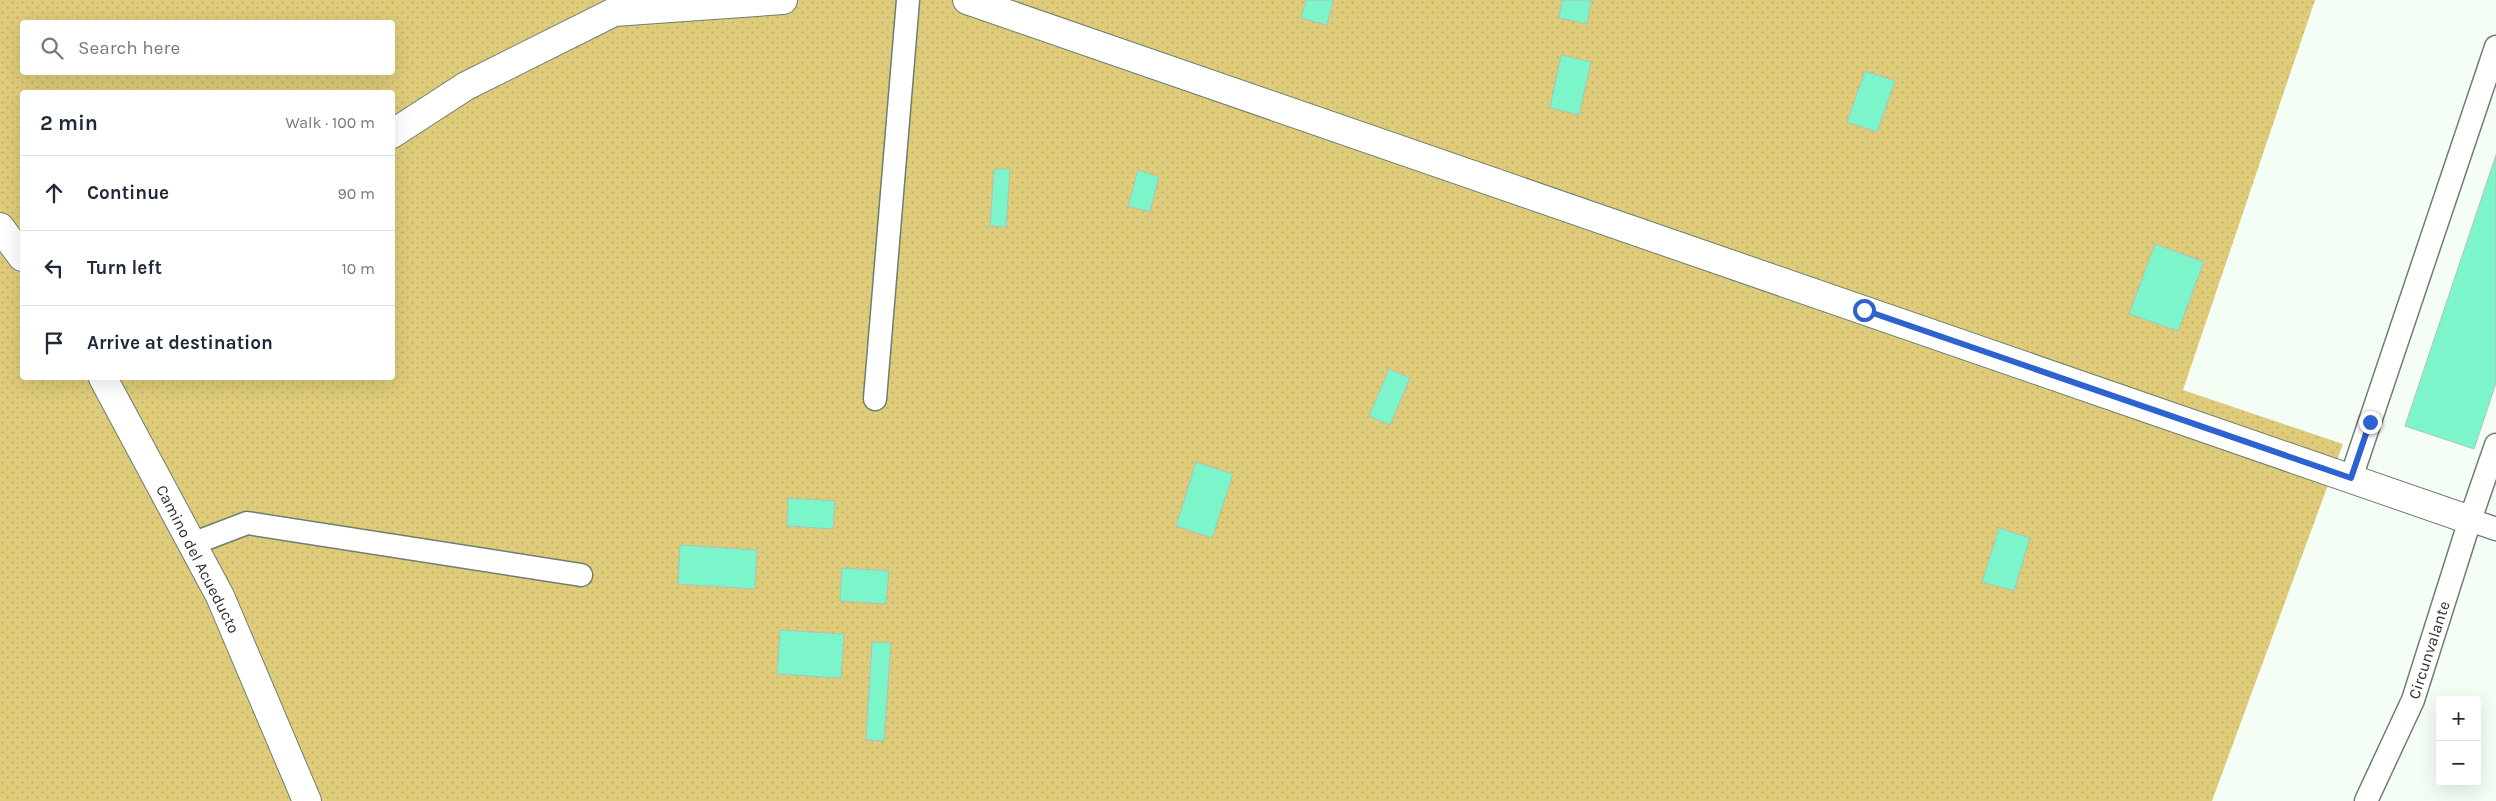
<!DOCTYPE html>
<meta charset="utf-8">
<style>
:root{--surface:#fff;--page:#f6f6f7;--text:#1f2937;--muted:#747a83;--line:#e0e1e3}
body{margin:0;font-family:Karla,sans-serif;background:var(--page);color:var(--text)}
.controls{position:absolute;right:15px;bottom:15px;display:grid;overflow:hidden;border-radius:5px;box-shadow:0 5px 20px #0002}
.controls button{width:45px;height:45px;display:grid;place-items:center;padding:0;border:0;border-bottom:1px solid var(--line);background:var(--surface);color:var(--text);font:25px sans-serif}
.stop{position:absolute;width:15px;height:15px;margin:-11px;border:4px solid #2e62d0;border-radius:50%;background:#fff}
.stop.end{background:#2e62d0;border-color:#fff;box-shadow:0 1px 5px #0008}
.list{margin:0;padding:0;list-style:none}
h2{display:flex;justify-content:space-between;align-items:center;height:65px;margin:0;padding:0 20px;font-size:21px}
h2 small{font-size:16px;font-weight:400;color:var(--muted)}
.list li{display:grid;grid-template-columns:32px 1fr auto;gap:15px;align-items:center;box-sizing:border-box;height:75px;padding:0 20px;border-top:1px solid var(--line)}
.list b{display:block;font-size:19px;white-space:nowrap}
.list em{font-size:16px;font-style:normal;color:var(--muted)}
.icon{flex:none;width:28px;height:28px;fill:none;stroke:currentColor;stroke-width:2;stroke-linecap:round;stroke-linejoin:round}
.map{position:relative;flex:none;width:2496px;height:801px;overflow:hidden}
.search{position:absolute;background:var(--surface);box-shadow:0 5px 20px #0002;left:20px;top:20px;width:375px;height:55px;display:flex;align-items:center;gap:12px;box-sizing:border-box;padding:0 18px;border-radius:5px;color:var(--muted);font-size:19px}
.panel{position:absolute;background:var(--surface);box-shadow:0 5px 20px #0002;left:20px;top:90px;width:375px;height:290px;border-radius:5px}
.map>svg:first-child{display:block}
.grass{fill:url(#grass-dots);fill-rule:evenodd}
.building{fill:#7df5cb;stroke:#acc4ba}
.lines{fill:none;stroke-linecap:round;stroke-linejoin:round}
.service-casing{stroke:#6f7e6f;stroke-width:25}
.minor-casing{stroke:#6f7e6f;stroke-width:30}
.tertiary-casing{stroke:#6f7e6f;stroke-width:30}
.service{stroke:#fff;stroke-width:22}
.minor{stroke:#fff;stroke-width:28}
.tertiary{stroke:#fff;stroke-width:28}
.route{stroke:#2e62d0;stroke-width:6}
.labels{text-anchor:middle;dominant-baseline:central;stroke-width:5;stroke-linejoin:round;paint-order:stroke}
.street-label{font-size:16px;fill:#292f29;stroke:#fff}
</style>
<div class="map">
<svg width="2496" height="801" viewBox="0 0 2496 801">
<defs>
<pattern id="grass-dots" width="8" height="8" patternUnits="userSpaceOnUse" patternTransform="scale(1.25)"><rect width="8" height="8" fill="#decc7a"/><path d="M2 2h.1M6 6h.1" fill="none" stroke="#beb06a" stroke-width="1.8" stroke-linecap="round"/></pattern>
</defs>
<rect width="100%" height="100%" fill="#f4fef4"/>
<path class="grass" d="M0,0H2315L2183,390L2343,444L2212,801H0ZM22,22H392V72H22ZM22,92H392V378H22Z"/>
<path class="building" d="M1306,0H1333L1327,25L1301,18Z
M1562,0H1591L1587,24L1559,18Z
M1561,55L1591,62L1579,115L1550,108Z
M1865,71L1895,81L1877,132L1847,122Z
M2496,155V383L2474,449L2405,426Z
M994,169H1010L1006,227L990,226Z
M1138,170L1159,177L1150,212L1128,206Z
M2155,244L2204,262L2178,331L2129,314Z
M1389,369L1410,378L1390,425L1369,416Z
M1196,462L1233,474L1212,538L1176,526Z
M788,498L835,501L833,529L787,526Z
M1999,528L2030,538L2014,591L1982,582Z
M680,545L757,550L755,589L678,584Z
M842,568L889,571L886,604L840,601Z
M780,630L844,634L841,678L777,674Z
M872,642L891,643L884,741L866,740Z"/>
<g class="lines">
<defs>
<path id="service" d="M875,399L908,0
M2351,478L2496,47
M2470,520L2496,445
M192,544L247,523L581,575
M2366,801L2413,700L2470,520L2496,529"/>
<path id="minor" d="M967,0L2470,520
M392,134L466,86L614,12L783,0"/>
<path id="tertiary" d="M0,227L22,257
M103,378L220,596L307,801"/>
</defs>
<use href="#service" class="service-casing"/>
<use href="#minor" class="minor-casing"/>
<use href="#tertiary" class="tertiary-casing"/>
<use href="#service" class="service"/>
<use href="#minor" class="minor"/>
<use href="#tertiary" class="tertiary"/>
</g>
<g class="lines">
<path class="route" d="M1864,310L2351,478L2370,422"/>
</g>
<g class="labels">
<g class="street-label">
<text transform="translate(198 559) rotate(63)">Camino del Acueducto</text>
<text transform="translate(2429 650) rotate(-72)">Circunvalante</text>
</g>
</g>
</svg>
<div class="controls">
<button>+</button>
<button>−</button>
</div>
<div class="stop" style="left:1864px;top:310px"></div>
<div class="stop end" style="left:2370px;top:422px"></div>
<div class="search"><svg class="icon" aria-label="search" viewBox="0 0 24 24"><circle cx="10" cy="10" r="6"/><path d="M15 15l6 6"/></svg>Search here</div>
<section class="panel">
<h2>2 min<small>Walk · 100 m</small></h2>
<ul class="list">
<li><svg class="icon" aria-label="ahead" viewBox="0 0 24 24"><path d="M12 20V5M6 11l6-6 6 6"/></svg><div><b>Continue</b></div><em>90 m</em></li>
<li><svg class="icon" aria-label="left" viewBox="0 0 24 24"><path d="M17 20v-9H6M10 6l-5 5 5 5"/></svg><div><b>Turn left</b></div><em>10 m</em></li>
<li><svg class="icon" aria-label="arrive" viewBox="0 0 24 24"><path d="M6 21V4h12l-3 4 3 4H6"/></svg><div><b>Arrive at destination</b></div></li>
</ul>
</section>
</div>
